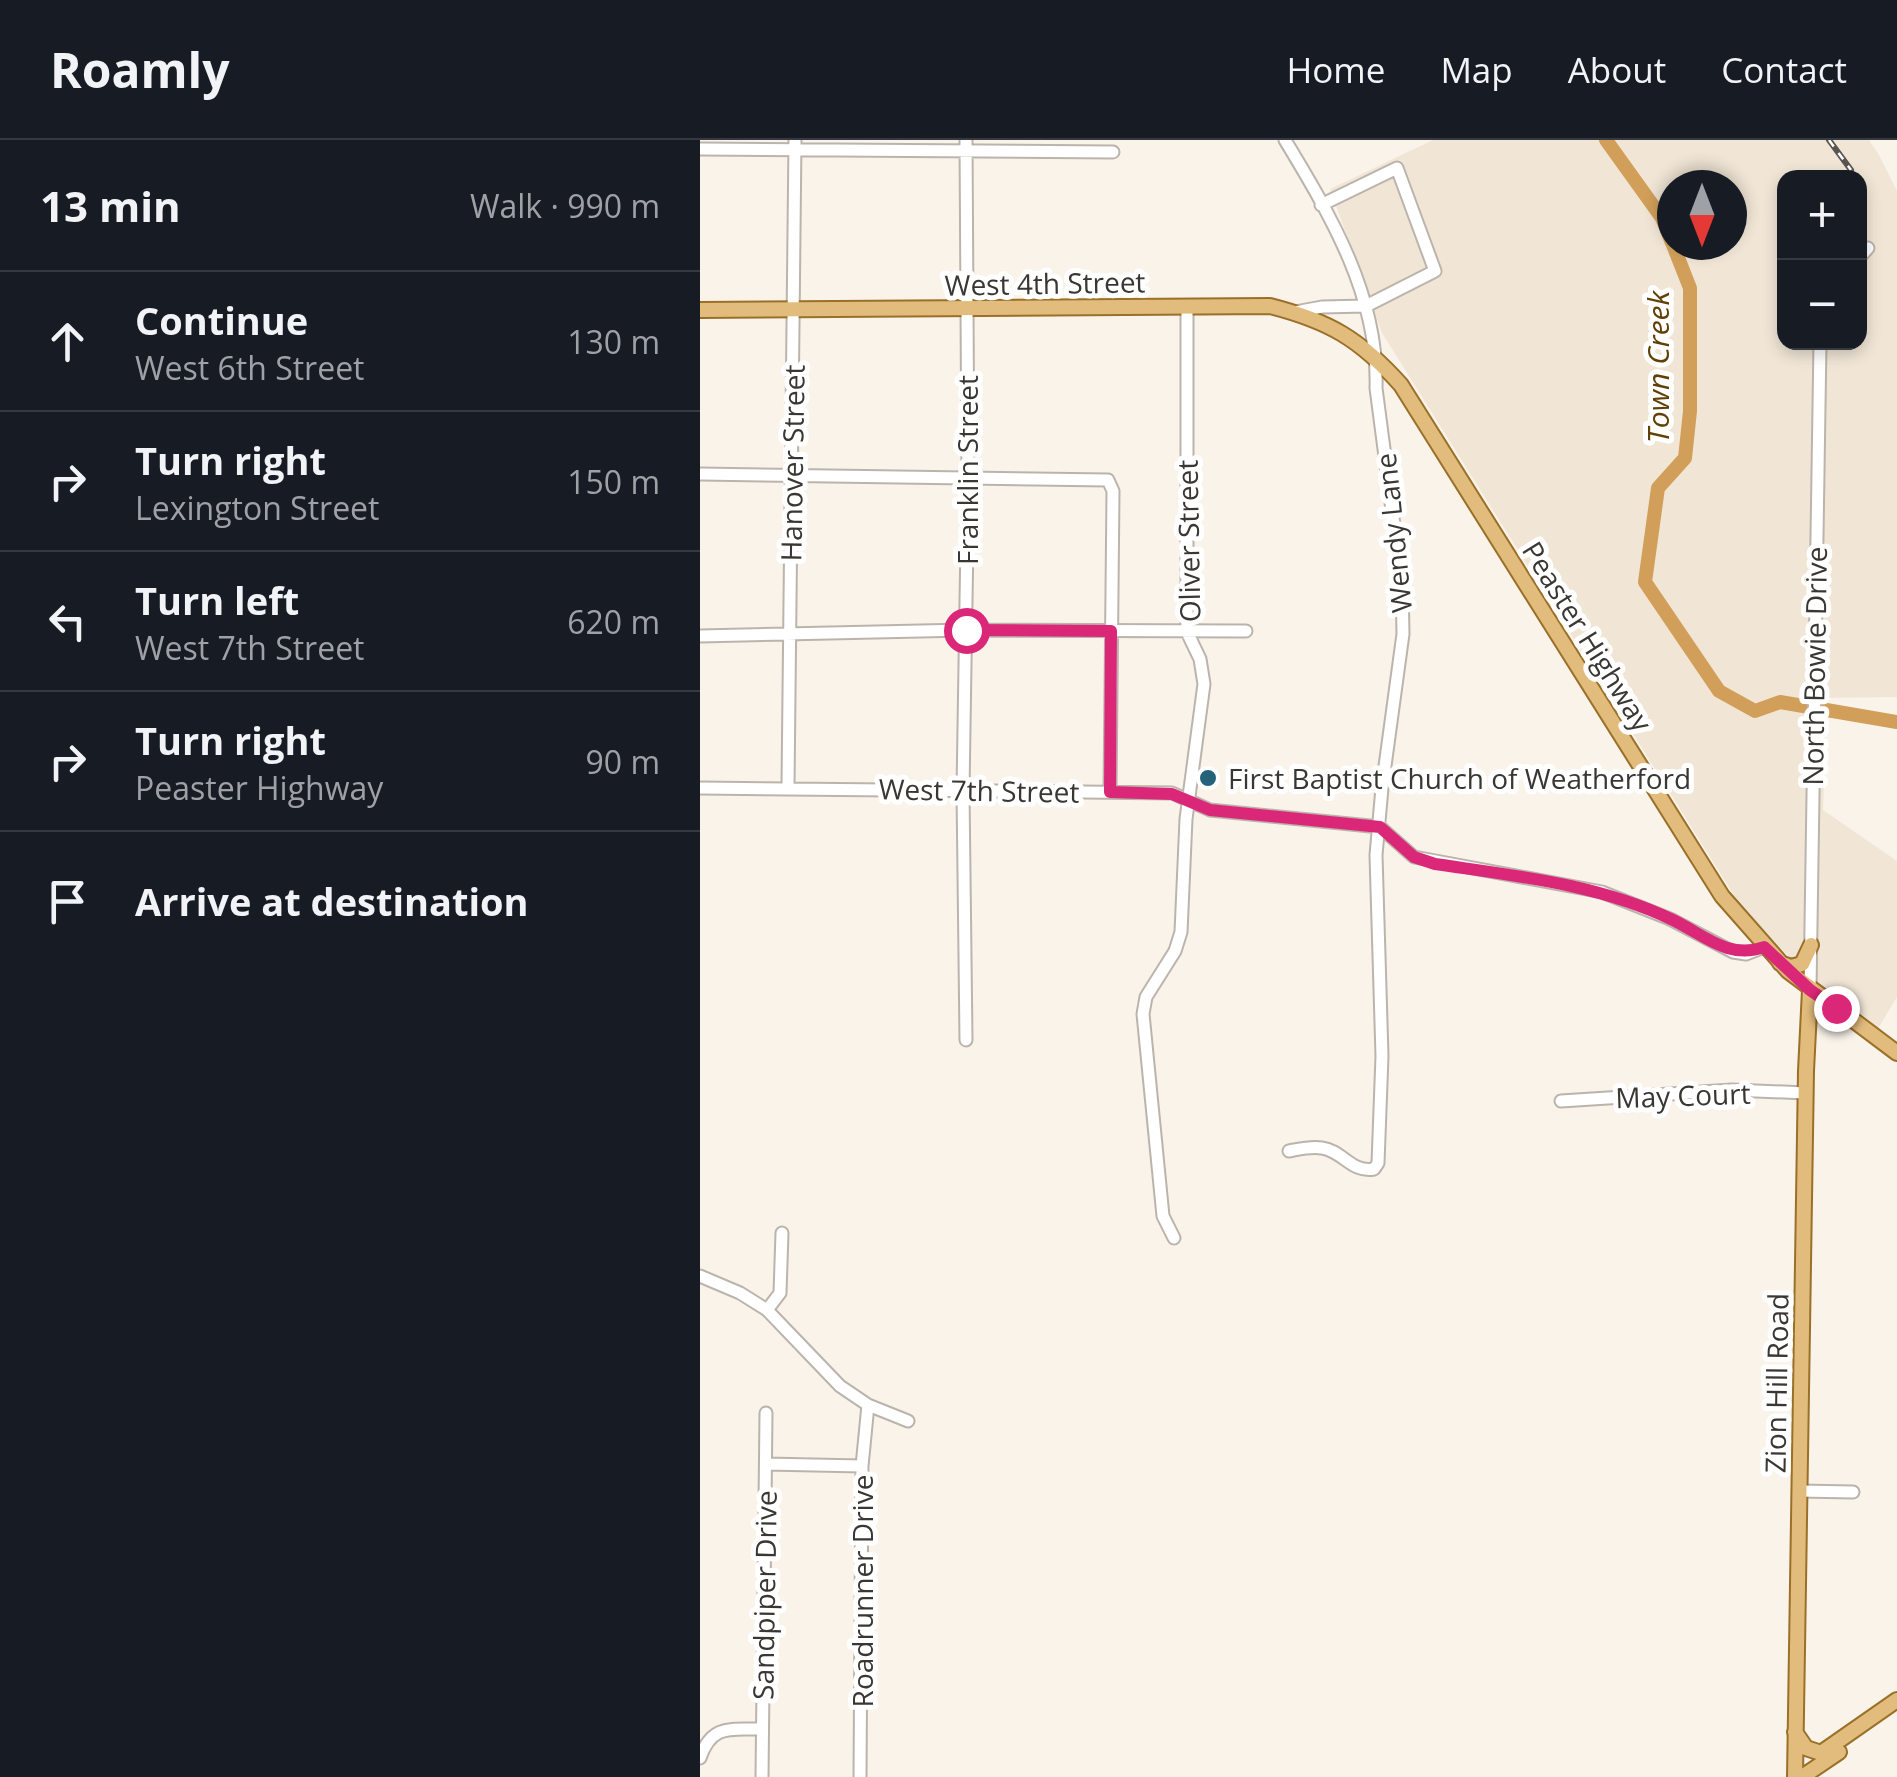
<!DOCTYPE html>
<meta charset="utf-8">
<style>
:root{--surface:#171b24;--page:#20242c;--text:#f1f3f6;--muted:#9ea1a6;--line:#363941}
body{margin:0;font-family:"Open Sans",sans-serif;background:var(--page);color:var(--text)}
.controls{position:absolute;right:30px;top:30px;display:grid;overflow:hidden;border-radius:20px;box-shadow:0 5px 15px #0003}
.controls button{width:90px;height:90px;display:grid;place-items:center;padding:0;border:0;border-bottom:2px solid var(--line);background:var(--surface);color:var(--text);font:50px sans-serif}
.compass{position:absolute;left:957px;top:30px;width:90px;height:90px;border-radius:50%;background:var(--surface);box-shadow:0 5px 15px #0003;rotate:180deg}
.stop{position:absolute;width:30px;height:30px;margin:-22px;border:8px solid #db2777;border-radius:50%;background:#fff}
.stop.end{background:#db2777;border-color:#fff;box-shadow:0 2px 10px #0008}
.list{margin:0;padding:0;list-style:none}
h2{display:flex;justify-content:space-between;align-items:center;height:130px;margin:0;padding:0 40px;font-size:42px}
h2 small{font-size:32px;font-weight:400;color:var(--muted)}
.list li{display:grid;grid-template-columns:65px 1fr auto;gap:30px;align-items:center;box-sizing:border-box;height:140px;padding:0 40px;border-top:2px solid var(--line)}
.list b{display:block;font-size:38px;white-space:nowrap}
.list p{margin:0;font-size:32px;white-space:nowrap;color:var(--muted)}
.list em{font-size:32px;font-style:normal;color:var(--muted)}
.icon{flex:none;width:55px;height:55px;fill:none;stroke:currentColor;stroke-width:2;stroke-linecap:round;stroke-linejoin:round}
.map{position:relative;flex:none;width:1197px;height:1637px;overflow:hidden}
header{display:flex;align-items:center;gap:60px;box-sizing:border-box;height:140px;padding:0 50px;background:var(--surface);border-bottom:2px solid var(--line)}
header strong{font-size:48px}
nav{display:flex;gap:55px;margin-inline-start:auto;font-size:35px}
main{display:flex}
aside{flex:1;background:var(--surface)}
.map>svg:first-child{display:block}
.built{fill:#f1e6d6;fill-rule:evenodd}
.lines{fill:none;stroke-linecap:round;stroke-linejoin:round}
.river{stroke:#d19f59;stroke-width:14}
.minor-casing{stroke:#bbb4ac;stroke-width:15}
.major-casing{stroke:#9a7029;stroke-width:18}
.minor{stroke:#fff;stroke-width:11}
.major{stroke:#e2bc7c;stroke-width:14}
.rail-casing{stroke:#595651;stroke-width:6}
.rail{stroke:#fff;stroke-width:2.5;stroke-dasharray:8;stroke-linecap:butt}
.route{stroke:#db2777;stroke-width:12}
.poi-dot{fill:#246379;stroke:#fff;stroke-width:4}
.labels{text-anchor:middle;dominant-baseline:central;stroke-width:10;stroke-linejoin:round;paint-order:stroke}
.street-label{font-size:28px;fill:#393733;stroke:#fff}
.poi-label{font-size:28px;fill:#393733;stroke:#fff;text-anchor:start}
.water-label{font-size:30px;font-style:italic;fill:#614005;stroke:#fff}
</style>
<header>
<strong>Roamly</strong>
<nav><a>Home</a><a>Map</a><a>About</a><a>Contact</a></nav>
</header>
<main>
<aside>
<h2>13 min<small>Walk · 990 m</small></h2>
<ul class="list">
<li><svg class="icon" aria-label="ahead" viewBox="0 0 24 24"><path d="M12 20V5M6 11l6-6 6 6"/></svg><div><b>Continue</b><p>West 6th Street</p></div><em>130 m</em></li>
<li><svg class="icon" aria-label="right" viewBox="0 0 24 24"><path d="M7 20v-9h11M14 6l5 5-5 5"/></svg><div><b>Turn right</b><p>Lexington Street</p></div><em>150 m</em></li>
<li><svg class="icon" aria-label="left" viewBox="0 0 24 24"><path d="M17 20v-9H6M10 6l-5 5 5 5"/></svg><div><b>Turn left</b><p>West 7th Street</p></div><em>620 m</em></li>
<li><svg class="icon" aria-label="right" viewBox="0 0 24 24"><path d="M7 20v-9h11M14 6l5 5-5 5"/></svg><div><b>Turn right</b><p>Peaster Highway</p></div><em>90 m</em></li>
<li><svg class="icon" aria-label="arrive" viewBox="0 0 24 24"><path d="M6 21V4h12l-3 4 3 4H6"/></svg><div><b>Arrive at destination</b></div></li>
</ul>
</aside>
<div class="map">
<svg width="1197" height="1637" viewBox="0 0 1197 1637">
<rect width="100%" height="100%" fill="#faf3ea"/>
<path class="built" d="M733,0H1169L1179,15L1197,51V557L1127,558L1123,670L1197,721V857L1176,892L1052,784L682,193L630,49ZM1084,38H1160V202H1084ZM972,45H1032V105H972Z"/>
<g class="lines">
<path class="river" d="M906,0L962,78L972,103
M973,105L990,148V271L985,318L958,348L945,442L1019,551L1055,571L1080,562L1197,582"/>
<defs>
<path id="minor" d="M585,0C631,76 679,157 676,248L702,446L703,494L682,648L676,715L682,916L678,1023L674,1029C651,1033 643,1011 622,1008C611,1006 600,1009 589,1011
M0,9L413,12
M1160,117L1168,108
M595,172L622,167L666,166L735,131L697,28L621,65
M0,334L408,340L413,351L410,652
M0,496L266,490L546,491
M88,647L95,0
M0,648L472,653L510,670L680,687L714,717L902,752L970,779L1033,812L1046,814L1064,807
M1110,850L1120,202
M266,900L263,651L268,336L266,0
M861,961L1032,950L1106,953
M474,1098L463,1076L443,874L446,857L475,811L481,792L486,679L504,544L500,519L487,492V166
M0,1136L40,1153L67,1170L140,1246L168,1265L208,1281
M67,1170L80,1153L82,1093
M66,1324L162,1326
M1099,1351L1153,1352
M0,1618C12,1583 31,1590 62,1589
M62,1637L66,1273
M160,1637L162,1326L168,1265"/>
<path id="major" d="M0,170L570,166C629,181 660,199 701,245L1022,756L1088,831L1197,913
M1080,823L1091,827L1102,824L1111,805
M1095,1592L1106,1608L1121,1613L1197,1560
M1095,1637L1106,931L1110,850
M1102,1637L1139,1612"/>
</defs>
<use href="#minor" class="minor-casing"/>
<use href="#major" class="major-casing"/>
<use href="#minor" class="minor"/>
<use href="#major" class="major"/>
<defs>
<path id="rail" d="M1129,0L1151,30"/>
</defs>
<use href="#rail" class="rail-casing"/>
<use href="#rail" class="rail"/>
</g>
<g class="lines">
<path class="route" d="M266,490L411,491L410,652L472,654L510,670L680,687L714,717L735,724C816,736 898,744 973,780C1004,795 1029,820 1064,807L1110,850L1136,868"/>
</g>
<circle class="poi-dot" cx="508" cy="638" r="10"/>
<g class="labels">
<g class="street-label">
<text transform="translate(345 143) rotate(-1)">West 4th Street</text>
<text transform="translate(92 323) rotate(-89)">Hanover Street</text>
<text transform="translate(267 330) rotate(-90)">Franklin Street</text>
<text transform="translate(693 393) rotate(-96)">Wendy Lane</text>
<text transform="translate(488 401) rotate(-91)">Oliver Street</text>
<text transform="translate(888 496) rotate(58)">Peaster Highway</text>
<text transform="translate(1114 526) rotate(-89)">North Bowie Drive</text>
<text transform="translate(279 650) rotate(1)">West 7th Street</text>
<text transform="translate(983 955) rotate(-2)">May Court</text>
<text transform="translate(1076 1243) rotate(-89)">Zion Hill Road</text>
<text transform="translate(162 1451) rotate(-90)">Roadrunner Drive</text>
<text transform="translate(64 1455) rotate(-89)">Sandpiper Drive</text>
</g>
<g class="poi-label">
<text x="528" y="638">First Baptist Church of Weatherford</text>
</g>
<g class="water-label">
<text transform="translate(957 227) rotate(-90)">Town Creek</text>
</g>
</g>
</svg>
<div class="controls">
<button>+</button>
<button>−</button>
</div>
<svg class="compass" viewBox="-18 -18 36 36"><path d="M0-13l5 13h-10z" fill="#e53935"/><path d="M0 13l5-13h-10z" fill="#9ea1a6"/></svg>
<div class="stop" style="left:266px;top:490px"></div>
<div class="stop end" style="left:1136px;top:868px"></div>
</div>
</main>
